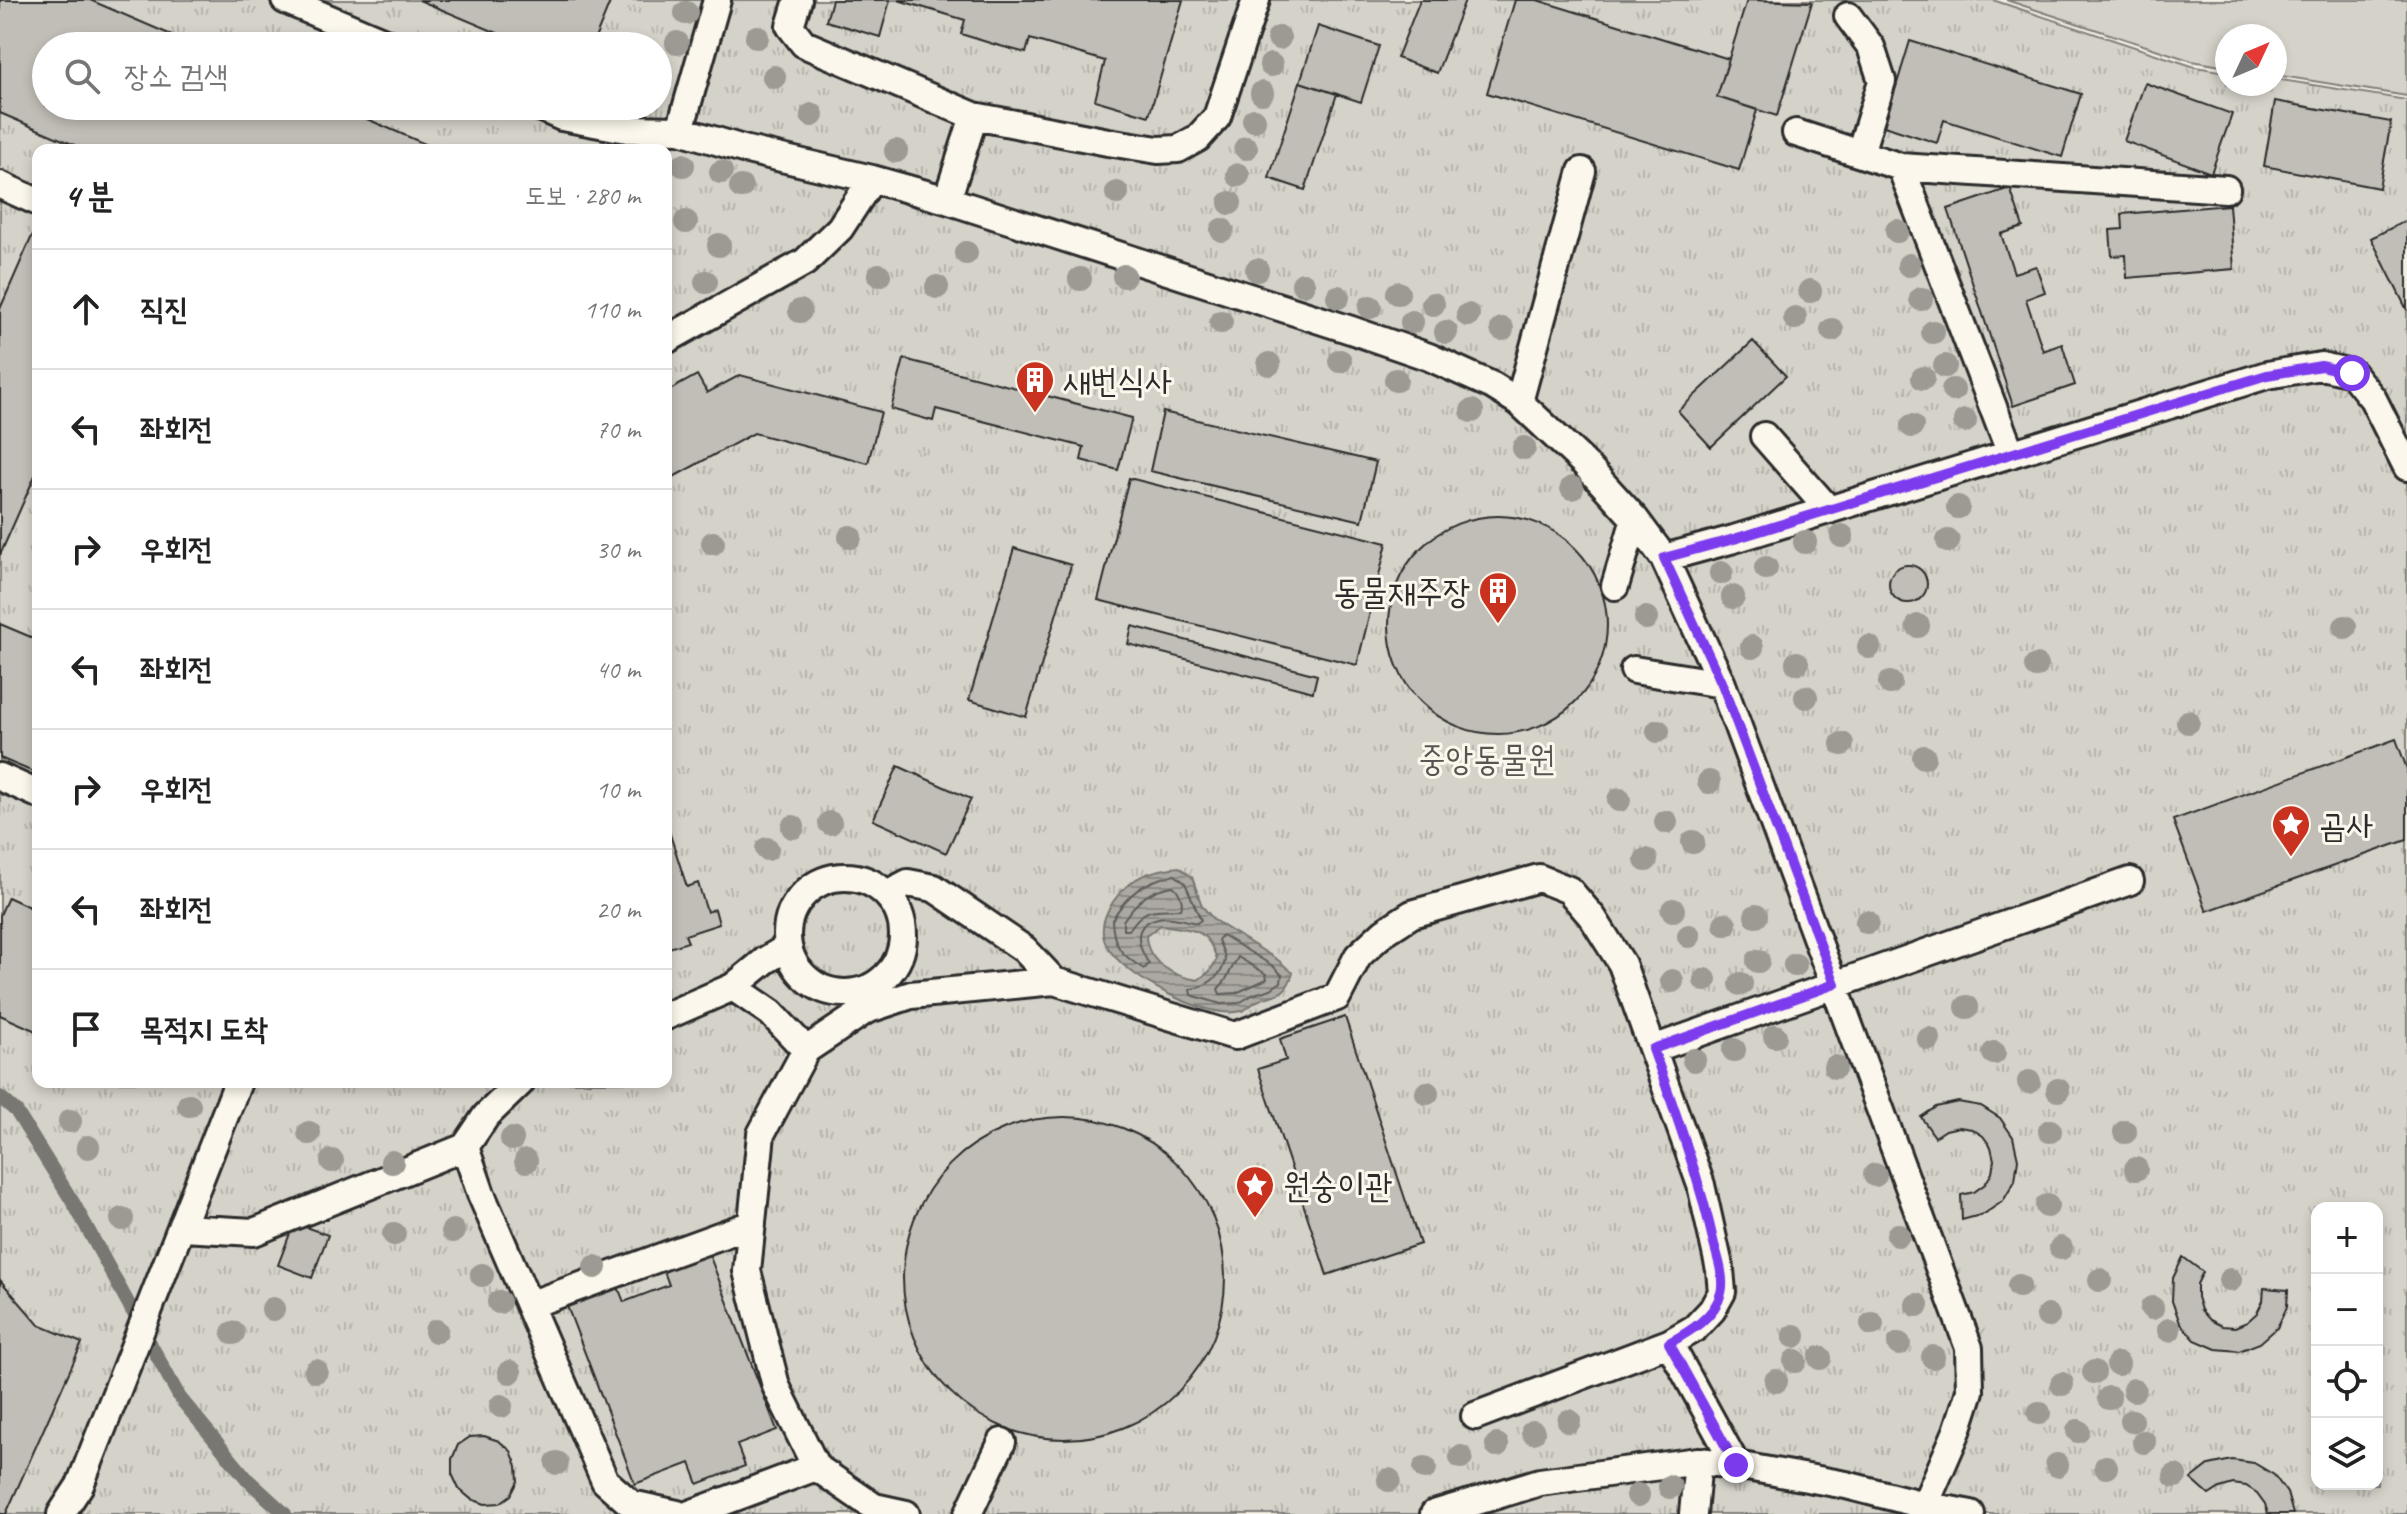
<!DOCTYPE html>
<html lang="ko">
<meta charset="utf-8">
<style>
:root{--surface:#fff;--page:#f2f2f2;--text:#222;--muted:#767676;--line:#e0e0e0}
body{margin:0;font-family:Caveat,"Poor Story",sans-serif;background:var(--page);color:var(--text)}
.controls{position:absolute;right:24px;bottom:24px;display:grid;overflow:hidden;border-radius:16px;box-shadow:0 4px 12px #0003}
.controls button{width:72px;height:72px;display:grid;place-items:center;padding:0;border:0;border-bottom:2px solid var(--line);background:var(--surface);color:var(--text);font:40px sans-serif}
.compass{position:absolute;left:2215px;top:24px;width:72px;height:72px;border-radius:50%;background:var(--surface);box-shadow:0 4px 12px #0003;rotate:46deg}
.stop{position:absolute;width:24px;height:24px;margin:-18px;border:6px solid #7c3aed;border-radius:50%;background:#fff}
.stop.end{background:#7c3aed;border-color:#fff;box-shadow:0 2px 8px #0008}
.list{margin:0;padding:0;list-style:none}
h2{display:flex;justify-content:space-between;align-items:center;height:104px;margin:0;padding:0 32px;font-size:34px}
h2 small{font-size:26px;font-weight:400;color:var(--muted)}
.list li{display:grid;grid-template-columns:52px 1fr auto;gap:24px;align-items:center;box-sizing:border-box;height:120px;padding:0 32px;border-top:2px solid var(--line)}
.list b{display:block;font-size:30px;white-space:nowrap}
.list em{font-size:26px;font-style:normal;color:var(--muted)}
.icon{flex:none;width:44px;height:44px;fill:none;stroke:currentColor;stroke-width:2;stroke-linecap:round;stroke-linejoin:round}
.map{position:relative;flex:none;width:2407px;height:1514px;overflow:hidden}
.search{position:absolute;background:var(--surface);box-shadow:0 4px 12px #0003;left:32px;top:32px;width:640px;height:88px;display:flex;align-items:center;gap:20px;box-sizing:border-box;padding:0 28px;border-radius:44px;color:var(--muted);font-size:30px}
.panel{position:absolute;background:var(--surface);box-shadow:0 4px 12px #0003;left:32px;top:144px;width:640px;height:944px;border-radius:16px}
.map>svg:first-child{display:block}
.green{fill:#d5d2c9;stroke:#807e7a;stroke-width:2}
.park{fill:url(#park-tufts);stroke:#807e7a;stroke-width:2;fill-rule:evenodd}
.water{fill:url(#water-rules);stroke:#787772;stroke-width:2;fill-rule:evenodd}
.lines{fill:none;stroke-linecap:round;stroke-linejoin:round}
.shore{stroke:#5f5d5b;stroke-width:2}
.stream{stroke:#787772;stroke-width:14}
.building{fill:#c0beb6;stroke:#2b2b2b;stroke-width:2}
.lane-casing{stroke:#2b2b2b;stroke-width:32}
.lane{stroke:#fbf7ec;stroke-width:26}
.tree{fill:#9d9a94}
.route{stroke:#7c3aed;stroke-width:10}
.labels{text-anchor:middle;dominant-baseline:central;stroke-width:6;stroke-linejoin:round;paint-order:stroke}
.poi-label{font-size:34px;fill:#2b2b2b;stroke:#fbf7ec;text-anchor:start}
.park-label{font-size:34px;fill:#565552;stroke:#fbf7ec}
</style>
<div class="map">
<svg width="2407" height="1514" viewBox="0 0 2407 1514">
<defs>
<pattern id="park-tufts" width="24" height="20" patternUnits="userSpaceOnUse" patternTransform="scale(2)"><rect width="24" height="20" fill="#d5d2c9"/><path d="M3 7l-1-3M5 7V3M7 7l1-3M15 17l-1-3M17 17v-4M19 17l1-3" fill="none" stroke="#b7b4ad"/></pattern>
<pattern id="water-rules" width="6" height="5" patternUnits="userSpaceOnUse" patternTransform="scale(2)"><rect width="6" height="5" fill="#aca9a2"/><path d="M0 2.5h6" fill="none" stroke="#8c8a84"/></pattern>
</defs>
<rect width="100%" height="100%" fill="#f3efe4"/>
<filter id="ink" filterUnits="userSpaceOnUse"><feTurbulence type="fractalNoise" baseFrequency=".0125" numOctaves="2"/><feDisplacementMap in="SourceGraphic" scale="16" xChannelSelector="R" yChannelSelector="G"/><feConvolveMatrix kernelMatrix="1 2 1 2 8 2 1 2 1" color-interpolation-filters="sRGB"/></filter>
<g filter="url(#ink)">
<path class="green" d="M2006,0H2407V96L2275,75V36H2227V67L2192,61Z"/>
<path class="park" d="M0,0H1993L2195,67L2227,72V84H2275V79L2407,100V1514H0ZM46,46H658V106H46ZM38,150H666V1082H38ZM2317,1208H2377V1484H2317Z"/>
<path class="water" d="M1179,867L1192,877L1202,906L1214,920L1278,960L1293,973C1285,998 1277,992 1257,1001C1251,1004 1247,1010 1241,1011C1207,1021 1123,976 1107,946C1094,923 1114,896 1132,882C1145,872 1163,869 1179,867ZM1161,925C1193,931 1205,925 1217,959L1210,971L1198,980C1175,977 1147,963 1146,936Z"/>
<g class="lines">
<path class="shore" d="M1175,875L1185,883L1201,920L1197,923C1186,921 1169,915 1158,918C1130,925 1138,947 1149,964L1144,969C1121,955 1113,946 1112,920C1127,894 1145,880 1175,875Z
M1173,886C1179,890 1184,903 1181,909C1156,911 1146,904 1129,930H1123V921C1135,902 1150,889 1173,886Z
M1222,935L1273,966L1282,975L1281,982L1271,989L1254,994L1239,1003L1221,1004L1191,995L1190,989C1204,988 1224,976 1225,959C1225,954 1220,945 1218,940Z
M1238,957L1266,974L1267,979L1236,993L1220,994L1218,989L1225,981Z"/>
<path class="stream" d="M0,1097L16,1111L74,1204L180,1398L248,1480L285,1514"/>
</g>
<path class="building" d="M0,0H90L197,46H46V106H337L439,150H86L0,113Z
M419,0H611L592,46H528Z
M832,0H890L880,37L826,21Z
M898,0H1183L1149,116L1095,100L1105,61L1030,39L1026,53L993,44L961,34L965,20Z
M1420,0H1465L1437,73L1397,58Z
M1515,0H1537L1729,59L1717,97L1757,110L1739,170L1487,93Z
M1747,0L1812,2L1777,116L1717,97Z
M1318,26L1379,46L1361,102L1300,82Z
M1910,41L2081,94L2062,157L1944,120L1937,143L1884,126Z
M1300,82L1337,94L1305,190L1269,178Z
M2145,83L2232,114L2211,173L2124,141Z
M2275,101L2391,122L2379,188L2264,166Z
M2010,188L2023,227L2001,234L2014,273L2036,266L2045,292L2026,299L2043,351L2062,344L2075,385L2013,406L1948,209Z
M2229,205L2234,269L2127,278L2126,255L2112,256L2110,230L2123,229L2122,214Z
M2407,220V310L2371,238Z
M32,236L38,239V469L0,555V309Z
M1753,341L1786,376L1711,447L1678,411Z
M904,359L1132,418L1118,470L1081,460L1084,447L936,409L933,421L891,409Z
M697,375L707,393L740,375L881,412L868,463L754,433L666,481V392Z
M1163,412L1376,462L1362,521L1150,471Z
M1129,478L1387,543L1357,665L1098,600Z
M1389 625a109 109 0 1 1 218 0a109 109 0 1 1-218 0Z
M1014,548L1071,565L1026,717L969,700Z
M1889 584a19 19 0 1 1 38 0a19 19 0 1 1-38 0Z
M0,624L38,640V774L0,758Z
M1132,626L1317,675L1313,692L1128,644Z
M2396,739L2407,769V840L2207,911L2173,820Z
M898,766L971,799L946,853L873,820Z
M666,822L687,887L698,883L707,912L715,909L719,924L685,935L688,942L666,949Z
M8,897L38,911V1032L0,1015V915Z
M1345,1017L1420,1244L1327,1275L1258,1069L1286,1060L1280,1039Z
M1958,1102L1981,1106L2000,1118L2013,1137L2018,1159L2015,1181L2003,1201L1984,1214L1962,1220L1961,1195L1974,1192L1985,1184L1992,1173L1994,1160L1991,1147L1983,1136L1972,1129L1959,1127L1946,1130L1935,1137L1921,1117L1936,1107Z
M903 1278a161 161 0 1 1 322 0a161 161 0 1 1-322 0Z
M294,1223L328,1235L312,1278L278,1265Z
M707,1249L777,1430L737,1445L745,1466L698,1484L690,1463L635,1484L567,1306L618,1287L624,1302L669,1285L662,1266Z
M2183,1257L2203,1272L2197,1284V1297L2201,1310L2210,1320L2222,1326L2235,1327L2247,1322L2257,1313L2263,1301L2264,1288L2288,1290L2287,1307L2277,1328L2260,1343L2239,1351L2216,1349L2195,1340L2180,1323L2172,1301L2173,1278Z
M0,1280L39,1325L82,1343L6,1514H0Z
M484,1436L499,1441L511,1451L517,1466L518,1481L511,1495L500,1503L485,1504L471,1499L459,1489L452,1474V1459L458,1445L470,1437Z
M2232,1460L2254,1463L2274,1475L2287,1493L2293,1514H2268L2265,1504L2257,1493L2246,1486L2233,1484L2220,1488L2209,1495L2191,1479L2209,1465Z"/>
<g class="lines">
<defs>
<path id="lane" d="M285,0L394,46
M798,0L790,26L804,44L974,116L947,200
M1848,16L1871,47L1882,81L1860,153
M537,106L562,117L627,129L680,130L743,149L872,179L947,200L1351,330L1429,357L1493,386L1519,402L1583,462L1635,519L1664,558L1722,684L1969,1348L1970,1391L1957,1431L1921,1514
M974,116L1108,142L1158,150L1178,149L1198,138L1217,117L1256,0
M680,130L717,0
M1796,133L1901,167L2226,189
M1901,167L2011,454
M0,185L38,202
M666,340L805,262L840,228L872,179
M1519,402L1582,171
M1764,436L1829,510
M1664,558L1734,539L2267,375L2321,366L2352,373L2373,399L2407,467
M1615,586L1635,519
M1634,670L1722,684
M0,777L38,794
M787 935a58 58 0 1 1 116 0a58 58 0 1 1-116 0Z
M887,894L908,883L934,888L1024,949L1054,981
M733,987L766,960L788,947
M666,1016L733,987L771,1013L806,1050
M1653,1049L2130,881
M465,1147L481,1194L605,1481L631,1504L677,1514
M182,1228L254,1232L465,1147L486,1116L521,1082
M529,1305L752,1224
M1669,1343L1736,1465
M61,1514L80,1485L238,1082
M690,1514L816,1467
M906,1514L874,1507L816,1467L776,1386L747,1271L761,1134L806,1050L866,1010L911,995L1054,981L1235,1036L1337,997L1358,956L1384,932L1412,914L1539,878L1569,890L1593,918L1622,964L1701,1185L1720,1270L1722,1292L1712,1310L1695,1328L1669,1343L1475,1416
M968,1514L1002,1442
M1434,1514L1540,1482L1698,1461L1736,1465L1846,1485L1924,1505L1971,1514
M1693,1514L1698,1461"/>
</defs>
<use href="#lane" class="lane-casing"/>
<use href="#lane" class="lane"/>
</g>
<g class="tree">
<circle cx="686" cy="13" r="12"/>
<circle cx="757" cy="37" r="12"/>
<circle cx="1279" cy="38" r="12"/>
<circle cx="677" cy="43" r="12"/>
<circle cx="1271" cy="65" r="12"/>
<circle cx="774" cy="77" r="12"/>
<circle cx="1262" cy="93" r="12"/>
<circle cx="812" cy="115" r="12"/>
<circle cx="1254" cy="120" r="12"/>
<circle cx="1246" cy="148" r="12"/>
<circle cx="896" cy="151" r="12"/>
<circle cx="683" cy="165" r="12"/>
<circle cx="721" cy="172" r="12"/>
<circle cx="1238" cy="175" r="12"/>
<circle cx="741" cy="187" r="12"/>
<circle cx="1117" cy="193" r="12"/>
<circle cx="1230" cy="203" r="12"/>
<circle cx="686" cy="222" r="12"/>
<circle cx="1222" cy="230" r="12"/>
<circle cx="1897" cy="231" r="12"/>
<circle cx="719" cy="245" r="12"/>
<circle cx="966" cy="253" r="12"/>
<circle cx="1909" cy="265" r="12"/>
<circle cx="1257" cy="270" r="12"/>
<circle cx="879" cy="275" r="12"/>
<circle cx="1124" cy="276" r="12"/>
<circle cx="1080" cy="279" r="12"/>
<circle cx="706" cy="282" r="12"/>
<circle cx="1303" cy="284" r="12"/>
<circle cx="937" cy="287" r="12"/>
<circle cx="1810" cy="291" r="12"/>
<circle cx="1398" cy="293" r="12"/>
<circle cx="1338" cy="297" r="12"/>
<circle cx="1921" cy="299" r="12"/>
<circle cx="1433" cy="304" r="12"/>
<circle cx="1370" cy="307" r="12"/>
<circle cx="800" cy="311" r="12"/>
<circle cx="1468" cy="315" r="12"/>
<circle cx="1795" cy="318" r="12"/>
<circle cx="1221" cy="322" r="12"/>
<circle cx="1412" cy="322" r="12"/>
<circle cx="1502" cy="329" r="12"/>
<circle cx="1832" cy="330" r="12"/>
<circle cx="1446" cy="332" r="12"/>
<circle cx="1933" cy="332" r="12"/>
<circle cx="1340" cy="361" r="12"/>
<circle cx="1269" cy="364" r="12"/>
<circle cx="1945" cy="366" r="12"/>
<circle cx="1923" cy="378" r="12"/>
<circle cx="1396" cy="380" r="12"/>
<circle cx="1953" cy="390" r="12"/>
<circle cx="1472" cy="411" r="12"/>
<circle cx="1965" cy="421" r="12"/>
<circle cx="1912" cy="426" r="12"/>
<circle cx="1524" cy="448" r="12"/>
<circle cx="1572" cy="488" r="12"/>
<circle cx="1958" cy="507" r="12"/>
<circle cx="1842" cy="536" r="12"/>
<circle cx="850" cy="537" r="12"/>
<circle cx="1948" cy="541" r="12"/>
<circle cx="1805" cy="542" r="12"/>
<circle cx="713" cy="543" r="12"/>
<circle cx="1766" cy="568" r="12"/>
<circle cx="1721" cy="573" r="12"/>
<circle cx="1733" cy="597" r="12"/>
<circle cx="1646" cy="618" r="12"/>
<circle cx="1918" cy="626" r="12"/>
<circle cx="2345" cy="627" r="12"/>
<circle cx="1752" cy="647" r="12"/>
<circle cx="1869" cy="647" r="12"/>
<circle cx="1797" cy="663" r="12"/>
<circle cx="2036" cy="666" r="12"/>
<circle cx="1890" cy="683" r="12"/>
<circle cx="1806" cy="697" r="12"/>
<circle cx="2188" cy="722" r="12"/>
<circle cx="1658" cy="731" r="12"/>
<circle cx="1842" cy="744" r="12"/>
<circle cx="1924" cy="757" r="12"/>
<circle cx="1709" cy="782" r="12"/>
<circle cx="1619" cy="800" r="12"/>
<circle cx="1666" cy="822" r="12"/>
<circle cx="830" cy="823" r="12"/>
<circle cx="793" cy="827" r="12"/>
<circle cx="1693" cy="842" r="12"/>
<circle cx="767" cy="849" r="12"/>
<circle cx="1646" cy="860" r="12"/>
<circle cx="1673" cy="910" r="12"/>
<circle cx="1756" cy="916" r="12"/>
<circle cx="1867" cy="922" r="12"/>
<circle cx="1725" cy="924" r="12"/>
<circle cx="1689" cy="936" r="12"/>
<circle cx="1758" cy="961" r="12"/>
<circle cx="1795" cy="965" r="12"/>
<circle cx="1705" cy="980" r="12"/>
<circle cx="1672" cy="981" r="12"/>
<circle cx="1741" cy="984" r="12"/>
<circle cx="1967" cy="1007" r="12"/>
<circle cx="1775" cy="1036" r="12"/>
<circle cx="1929" cy="1039" r="12"/>
<circle cx="1734" cy="1050" r="12"/>
<circle cx="1994" cy="1053" r="12"/>
<circle cx="1694" cy="1060" r="12"/>
<circle cx="1835" cy="1067" r="12"/>
<circle cx="2029" cy="1082" r="12"/>
<circle cx="2058" cy="1090" r="12"/>
<circle cx="1427" cy="1093" r="12"/>
<circle cx="189" cy="1105" r="12"/>
<circle cx="70" cy="1121" r="12"/>
<circle cx="2050" cy="1131" r="12"/>
<circle cx="2125" cy="1132" r="12"/>
<circle cx="309" cy="1133" r="12"/>
<circle cx="512" cy="1139" r="12"/>
<circle cx="88" cy="1147" r="12"/>
<circle cx="332" cy="1161" r="12"/>
<circle cx="526" cy="1161" r="12"/>
<circle cx="392" cy="1162" r="12"/>
<circle cx="2136" cy="1169" r="12"/>
<circle cx="1875" cy="1175" r="12"/>
<circle cx="2047" cy="1206" r="12"/>
<circle cx="122" cy="1219" r="12"/>
<circle cx="453" cy="1231" r="12"/>
<circle cx="394" cy="1234" r="12"/>
<circle cx="1898" cy="1235" r="12"/>
<circle cx="2061" cy="1248" r="12"/>
<circle cx="595" cy="1267" r="12"/>
<circle cx="482" cy="1275" r="12"/>
<circle cx="2100" cy="1280" r="12"/>
<circle cx="2230" cy="1280" r="12"/>
<circle cx="2019" cy="1286" r="12"/>
<circle cx="499" cy="1302" r="12"/>
<circle cx="1917" cy="1305" r="12"/>
<circle cx="2152" cy="1308" r="12"/>
<circle cx="273" cy="1309" r="12"/>
<circle cx="2048" cy="1316" r="12"/>
<circle cx="1872" cy="1324" r="12"/>
<circle cx="2169" cy="1330" r="12"/>
<circle cx="436" cy="1331" r="12"/>
<circle cx="233" cy="1333" r="12"/>
<circle cx="1794" cy="1336" r="12"/>
<circle cx="1899" cy="1344" r="12"/>
<circle cx="1933" cy="1357" r="12"/>
<circle cx="1820" cy="1358" r="12"/>
<circle cx="1795" cy="1361" r="12"/>
<circle cx="2118" cy="1364" r="12"/>
<circle cx="316" cy="1371" r="12"/>
<circle cx="510" cy="1372" r="12"/>
<circle cx="2094" cy="1372" r="12"/>
<circle cx="1776" cy="1381" r="12"/>
<circle cx="2062" cy="1384" r="12"/>
<circle cx="2134" cy="1390" r="12"/>
<circle cx="2109" cy="1398" r="12"/>
<circle cx="501" cy="1406" r="12"/>
<circle cx="2039" cy="1413" r="12"/>
<circle cx="1569" cy="1421" r="12"/>
<circle cx="2132" cy="1421" r="12"/>
<circle cx="2078" cy="1431" r="12"/>
<circle cx="1533" cy="1432" r="12"/>
<circle cx="2144" cy="1442" r="12"/>
<circle cx="1497" cy="1445" r="12"/>
<circle cx="1461" cy="1457" r="12"/>
<circle cx="557" cy="1463" r="12"/>
<circle cx="2057" cy="1465" r="12"/>
<circle cx="2106" cy="1467" r="12"/>
<circle cx="1425" cy="1468" r="12"/>
<circle cx="2175" cy="1476" r="12"/>
<circle cx="1389" cy="1480" r="12"/>
<circle cx="1670" cy="1487" r="12"/>
<circle cx="1638" cy="1495" r="12"/>
</g>
</g>
<g class="lines" filter="url(#ink)">
<path class="route" d="M1736,1465L1669,1343C1689,1332 1715,1317 1721,1293C1725,1279 1718,1258 1714,1244C1699,1177 1676,1114 1653,1049L1835,984L1722,684L1664,558L1734,539L2267,375L2321,366L2352,373"/>
</g>
<defs>
<symbol id="building-pin" viewBox="-11 -11 22 30"><path d="M0 17L-7.5 6A9.5 9.5 0 1 1 7.5 6Z" fill="#c8321e" stroke="#fbf7ec"/><path d="M-4-6H4V6H1V3H-1V6H-4ZM-2.5-4.3h1.7v1.8h-1.7ZM.8-4.3h1.7v1.8H.8ZM-2.5-1h1.7V.8h-1.7ZM.8-1h1.7V.8H.8Z" fill="#fff"/></symbol>
<symbol id="sight-pin" viewBox="-11 -11 22 30"><path d="M0 17L-7.5 6A9.5 9.5 0 1 1 7.5 6Z" fill="#c8321e" stroke="#fbf7ec"/><path d="M0-6L1.8-2.2L6-1.7L2.9 1.2L3.7 5.4L0 3.3L-3.7 5.4L-2.9 1.2L-6-1.7L-1.8-2.2Z" fill="#fff"/></symbol>
</defs>
<g fill-rule="evenodd">
<use href="#building-pin" x="1013" y="358" width="44" height="60"/>
<use href="#building-pin" x="1476" y="569" width="44" height="60"/>
<use href="#sight-pin" x="2269" y="802" width="44" height="60"/>
<use href="#sight-pin" x="1233" y="1163" width="44" height="60"/>
</g>
<g class="labels">
<g class="poi-label">
<text x="1063" y="380">새번식사</text>
<text x="1470" y="591" text-anchor="end">동물재주장</text>
<text x="2319" y="824">곰사</text>
<text x="1283" y="1185">원숭이관</text>
</g>
<g class="park-label">
<text x="1487" y="758">중앙동물원</text>
</g>
</g>
</svg>
<div class="controls">
<button>+</button>
<button>−</button>
<button><svg class="icon" aria-label="locate" viewBox="0 0 24 24"><circle cx="12" cy="12" r="6"/><path d="M12 2v4M12 18v4M2 12h4M18 12h4"/></svg></button>
<button><svg class="icon" aria-label="layers" viewBox="0 0 24 24"><path d="M12 4l9 5-9 5-9-5zM3 14l9 5 9-5"/></svg></button>
</div>
<svg class="compass" viewBox="-18 -18 36 36"><path d="M0-13l5 13h-10z" fill="#e53935"/><path d="M0 13l5-13h-10z" fill="#767676"/></svg>
<div class="stop" style="left:2352px;top:373px"></div>
<div class="stop end" style="left:1736px;top:1465px"></div>
<div class="search"><svg class="icon" aria-label="search" viewBox="0 0 24 24"><circle cx="10" cy="10" r="6"/><path d="M15 15l6 6"/></svg>장소 검색</div>
<section class="panel">
<h2>4 분<small>도보 · 280 m</small></h2>
<ul class="list">
<li><svg class="icon" aria-label="ahead" viewBox="0 0 24 24"><path d="M12 20V5M6 11l6-6 6 6"/></svg><div><b>직진</b></div><em>110 m</em></li>
<li><svg class="icon" aria-label="left" viewBox="0 0 24 24"><path d="M17 20v-9H6M10 6l-5 5 5 5"/></svg><div><b>좌회전</b></div><em>70 m</em></li>
<li><svg class="icon" aria-label="right" viewBox="0 0 24 24"><path d="M7 20v-9h11M14 6l5 5-5 5"/></svg><div><b>우회전</b></div><em>30 m</em></li>
<li><svg class="icon" aria-label="left" viewBox="0 0 24 24"><path d="M17 20v-9H6M10 6l-5 5 5 5"/></svg><div><b>좌회전</b></div><em>40 m</em></li>
<li><svg class="icon" aria-label="right" viewBox="0 0 24 24"><path d="M7 20v-9h11M14 6l5 5-5 5"/></svg><div><b>우회전</b></div><em>10 m</em></li>
<li><svg class="icon" aria-label="left" viewBox="0 0 24 24"><path d="M17 20v-9H6M10 6l-5 5 5 5"/></svg><div><b>좌회전</b></div><em>20 m</em></li>
<li><svg class="icon" aria-label="arrive" viewBox="0 0 24 24"><path d="M6 21V4h12l-3 4 3 4H6"/></svg><div><b>목적지 도착</b></div></li>
</ul>
</section>
</div>
